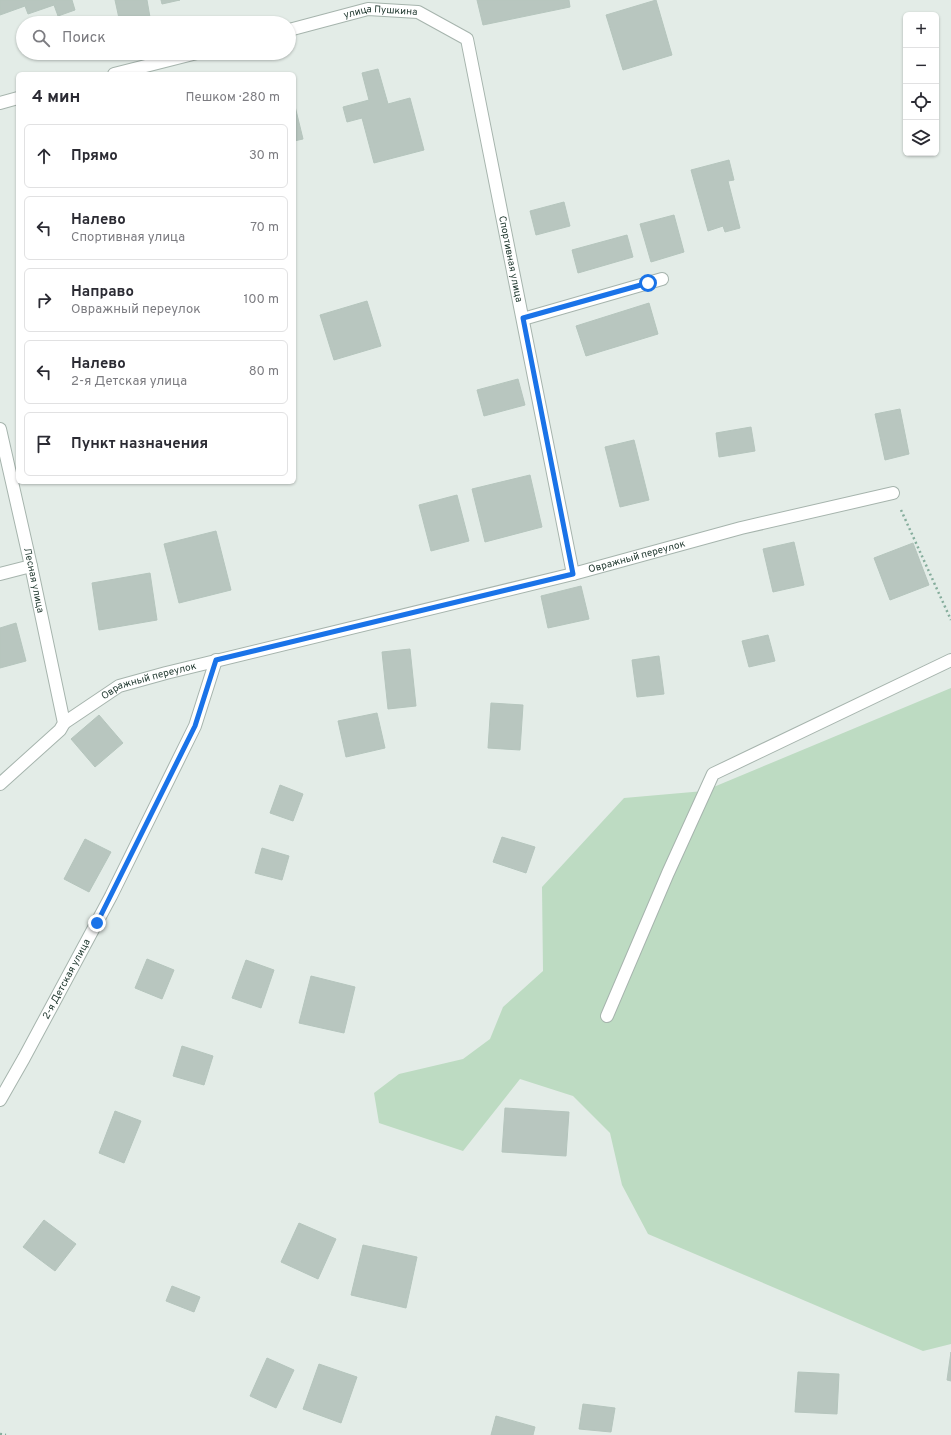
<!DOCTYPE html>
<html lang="ru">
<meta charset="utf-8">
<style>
:root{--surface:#fff;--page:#f2f2f3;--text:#2b2b33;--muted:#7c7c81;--line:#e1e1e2}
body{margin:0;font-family:Overpass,sans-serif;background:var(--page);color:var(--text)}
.controls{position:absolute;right:12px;top:12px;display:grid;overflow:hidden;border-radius:6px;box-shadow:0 1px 3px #0004}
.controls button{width:36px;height:36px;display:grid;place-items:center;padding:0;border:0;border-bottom:1px solid var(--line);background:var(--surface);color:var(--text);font:20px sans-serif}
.stop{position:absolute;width:12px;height:12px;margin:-9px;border:3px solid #1a73e8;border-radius:50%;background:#fff}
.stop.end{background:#1a73e8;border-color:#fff;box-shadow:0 1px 4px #0008}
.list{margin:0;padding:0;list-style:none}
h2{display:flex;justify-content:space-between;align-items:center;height:52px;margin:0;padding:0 16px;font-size:17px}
h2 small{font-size:13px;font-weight:400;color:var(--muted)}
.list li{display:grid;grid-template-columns:26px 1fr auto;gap:12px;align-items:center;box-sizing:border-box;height:64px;margin:0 8px 8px;padding:0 8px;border:1px solid var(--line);border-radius:6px}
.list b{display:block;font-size:15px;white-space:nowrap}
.list p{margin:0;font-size:13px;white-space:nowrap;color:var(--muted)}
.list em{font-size:13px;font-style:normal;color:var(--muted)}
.icon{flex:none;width:22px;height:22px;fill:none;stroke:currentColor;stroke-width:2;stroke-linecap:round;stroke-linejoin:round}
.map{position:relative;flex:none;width:951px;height:1435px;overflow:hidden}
.search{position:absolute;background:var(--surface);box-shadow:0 1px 3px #0004;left:16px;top:16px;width:280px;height:44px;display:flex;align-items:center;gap:10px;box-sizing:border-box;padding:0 14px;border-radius:22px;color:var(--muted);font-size:15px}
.panel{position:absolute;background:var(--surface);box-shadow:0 1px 3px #0004;left:16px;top:72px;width:280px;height:412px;border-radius:6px}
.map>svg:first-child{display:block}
.green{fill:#bddbc2}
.building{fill:#b8c6bf;stroke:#b5c5bd}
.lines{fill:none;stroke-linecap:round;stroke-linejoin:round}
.street-casing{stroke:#a6b4ad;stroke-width:14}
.path{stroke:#85ad9c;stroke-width:2.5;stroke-dasharray:2 3;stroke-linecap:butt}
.street{stroke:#fff;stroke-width:12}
.route{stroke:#1a73e8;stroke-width:5}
.labels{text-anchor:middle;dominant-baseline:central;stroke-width:3;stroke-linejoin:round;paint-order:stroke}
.street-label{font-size:10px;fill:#243c33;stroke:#f3f8f5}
</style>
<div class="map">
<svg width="951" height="1435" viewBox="0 0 951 1435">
<rect width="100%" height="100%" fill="#e3ece7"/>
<path class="green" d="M951,688V1344L923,1351L648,1234L622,1185L610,1133L573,1096L520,1079L463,1151L379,1123L374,1093L399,1074L463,1059L490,1039L503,1007L543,971L542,887L624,798L704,791Z"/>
<path class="building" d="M0,0H72L75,10L58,16L54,5L28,14L25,6L0,15Z
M115,0H147L151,23H120Z
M161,0H180L162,4Z
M477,0H569L570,7L483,25Z
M656,0L672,55L623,70L606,15Z
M378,69L388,104L410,98L424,150L374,163L362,118L347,122L343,107L369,100L362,73Z
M294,102L303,139L294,141Z
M729,160L734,180L728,181L740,228L725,232L723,226L708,231L691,170Z
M564,202L570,226L536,235L530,211Z
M674,215L684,252L651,262L640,224Z
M627,235L633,257L578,273L572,250Z
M367,301L381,346L334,360L320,315Z
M649,303L658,334L586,356L576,326Z
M518,379L525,405L484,416L477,390Z
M900,409L909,454L885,460L875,414Z
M751,427L755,451L719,457L716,433Z
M634,440L649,500L620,507L605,447Z
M530,475L542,527L485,542L472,489Z
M457,495L469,541L431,551L419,505Z
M216,531L231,590L179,603L164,544Z
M794,542L804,585L773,592L763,549Z
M913,543L929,585L890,600L874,558Z
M150,573L157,620L99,630L92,583Z
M581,586L589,619L548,628L541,596Z
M16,623L26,661L0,668V628Z
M768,635L775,661L749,667L742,641Z
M410,649L416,706L388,709L382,652Z
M659,656L664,694L637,697L632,660Z
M491,703L523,705L520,750L488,748Z
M377,713L385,748L346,757L338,721Z
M99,715L123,743L95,767L71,739Z
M280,785L303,794L293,821L270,813Z
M502,837L535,847L526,873L493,862Z
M85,839L111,852L89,892L64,879Z
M262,848L289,856L282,880L255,873Z
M147,959L174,970L162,999L135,988Z
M246,960L274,970L261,1008L232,998Z
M311,976L355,987L344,1033L299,1023Z
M182,1046L213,1056L204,1085L173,1076Z
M505,1108L569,1112L566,1156L502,1152Z
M115,1111L141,1121L124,1163L99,1153Z
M44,1220L76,1244L55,1271L23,1247Z
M299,1223L336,1239L318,1279L281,1262Z
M363,1245L417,1257L406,1308L351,1295Z
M172,1286L200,1297L194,1312L166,1301Z
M951,1352V1381L947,1380Z
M267,1358L294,1370L276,1408L250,1396Z
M319,1364L357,1377L341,1423L303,1409Z
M798,1372L839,1374L837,1414L795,1412Z
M583,1404L615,1408L611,1432L579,1429Z
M496,1416L535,1427L533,1435H491Z"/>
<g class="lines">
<defs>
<g id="street">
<path id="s1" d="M289,30L368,9L418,12L467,39L573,574"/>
<path d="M114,74L197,53"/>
<path d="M0,103L18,98"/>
<path d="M523,319L662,279"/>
<path id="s2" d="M0,429L31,566L64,723L60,730L0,784"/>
<path d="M0,574L31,566"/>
<path id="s3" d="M64,723L119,686L166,673L573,574L741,528L893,493"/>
<path d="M607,1016L668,873L713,774L951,660"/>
<path id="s4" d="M0,1100L24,1058L111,896L195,726L216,660"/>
</g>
</defs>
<use href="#street" class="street-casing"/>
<path class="path" d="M901,510L951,620
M0,1434L6,1435"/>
<use href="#street" class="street"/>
</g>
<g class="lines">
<path class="route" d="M97,923L195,726L216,660L573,574L523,318L648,283"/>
</g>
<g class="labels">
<g class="street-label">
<text stroke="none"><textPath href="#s1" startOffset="94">улица Пушкина</textPath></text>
<text stroke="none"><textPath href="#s1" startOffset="412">Спортивная улица</textPath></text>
<text stroke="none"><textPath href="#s3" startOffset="600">Овражный переулок</textPath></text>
<text stroke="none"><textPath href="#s2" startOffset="155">Лесная улица</textPath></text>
<text stroke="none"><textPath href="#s3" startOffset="96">Овражный переулок</textPath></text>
<text stroke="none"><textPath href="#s4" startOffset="138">2-я Детская улица</textPath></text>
</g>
</g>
</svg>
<div class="controls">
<button>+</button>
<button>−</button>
<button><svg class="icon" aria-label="locate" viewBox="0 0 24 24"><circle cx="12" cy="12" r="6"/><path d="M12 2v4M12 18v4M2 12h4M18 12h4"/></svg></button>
<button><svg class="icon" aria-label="layers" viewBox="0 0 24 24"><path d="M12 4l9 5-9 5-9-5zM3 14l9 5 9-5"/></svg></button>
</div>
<div class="stop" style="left:648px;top:283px"></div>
<div class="stop end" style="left:97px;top:923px"></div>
<div class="search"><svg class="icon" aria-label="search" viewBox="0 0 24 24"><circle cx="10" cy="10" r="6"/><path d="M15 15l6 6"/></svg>Поиск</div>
<section class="panel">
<h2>4 мин<small>Пешком · 280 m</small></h2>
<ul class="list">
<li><svg class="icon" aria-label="ahead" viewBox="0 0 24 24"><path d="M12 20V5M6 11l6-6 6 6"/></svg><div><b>Прямо</b></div><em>30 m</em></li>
<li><svg class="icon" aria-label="left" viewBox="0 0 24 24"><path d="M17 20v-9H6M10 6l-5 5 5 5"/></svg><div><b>Налево</b><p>Спортивная улица</p></div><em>70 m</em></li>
<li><svg class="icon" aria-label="right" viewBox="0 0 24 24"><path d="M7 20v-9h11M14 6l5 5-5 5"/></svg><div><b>Направо</b><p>Овражный переулок</p></div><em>100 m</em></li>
<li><svg class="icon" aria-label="left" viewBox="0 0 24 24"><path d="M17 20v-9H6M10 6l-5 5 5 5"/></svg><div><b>Налево</b><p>2-я Детская улица</p></div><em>80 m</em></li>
<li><svg class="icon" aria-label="arrive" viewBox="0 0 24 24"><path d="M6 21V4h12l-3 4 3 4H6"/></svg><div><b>Пункт назначения</b></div></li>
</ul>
</section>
</div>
